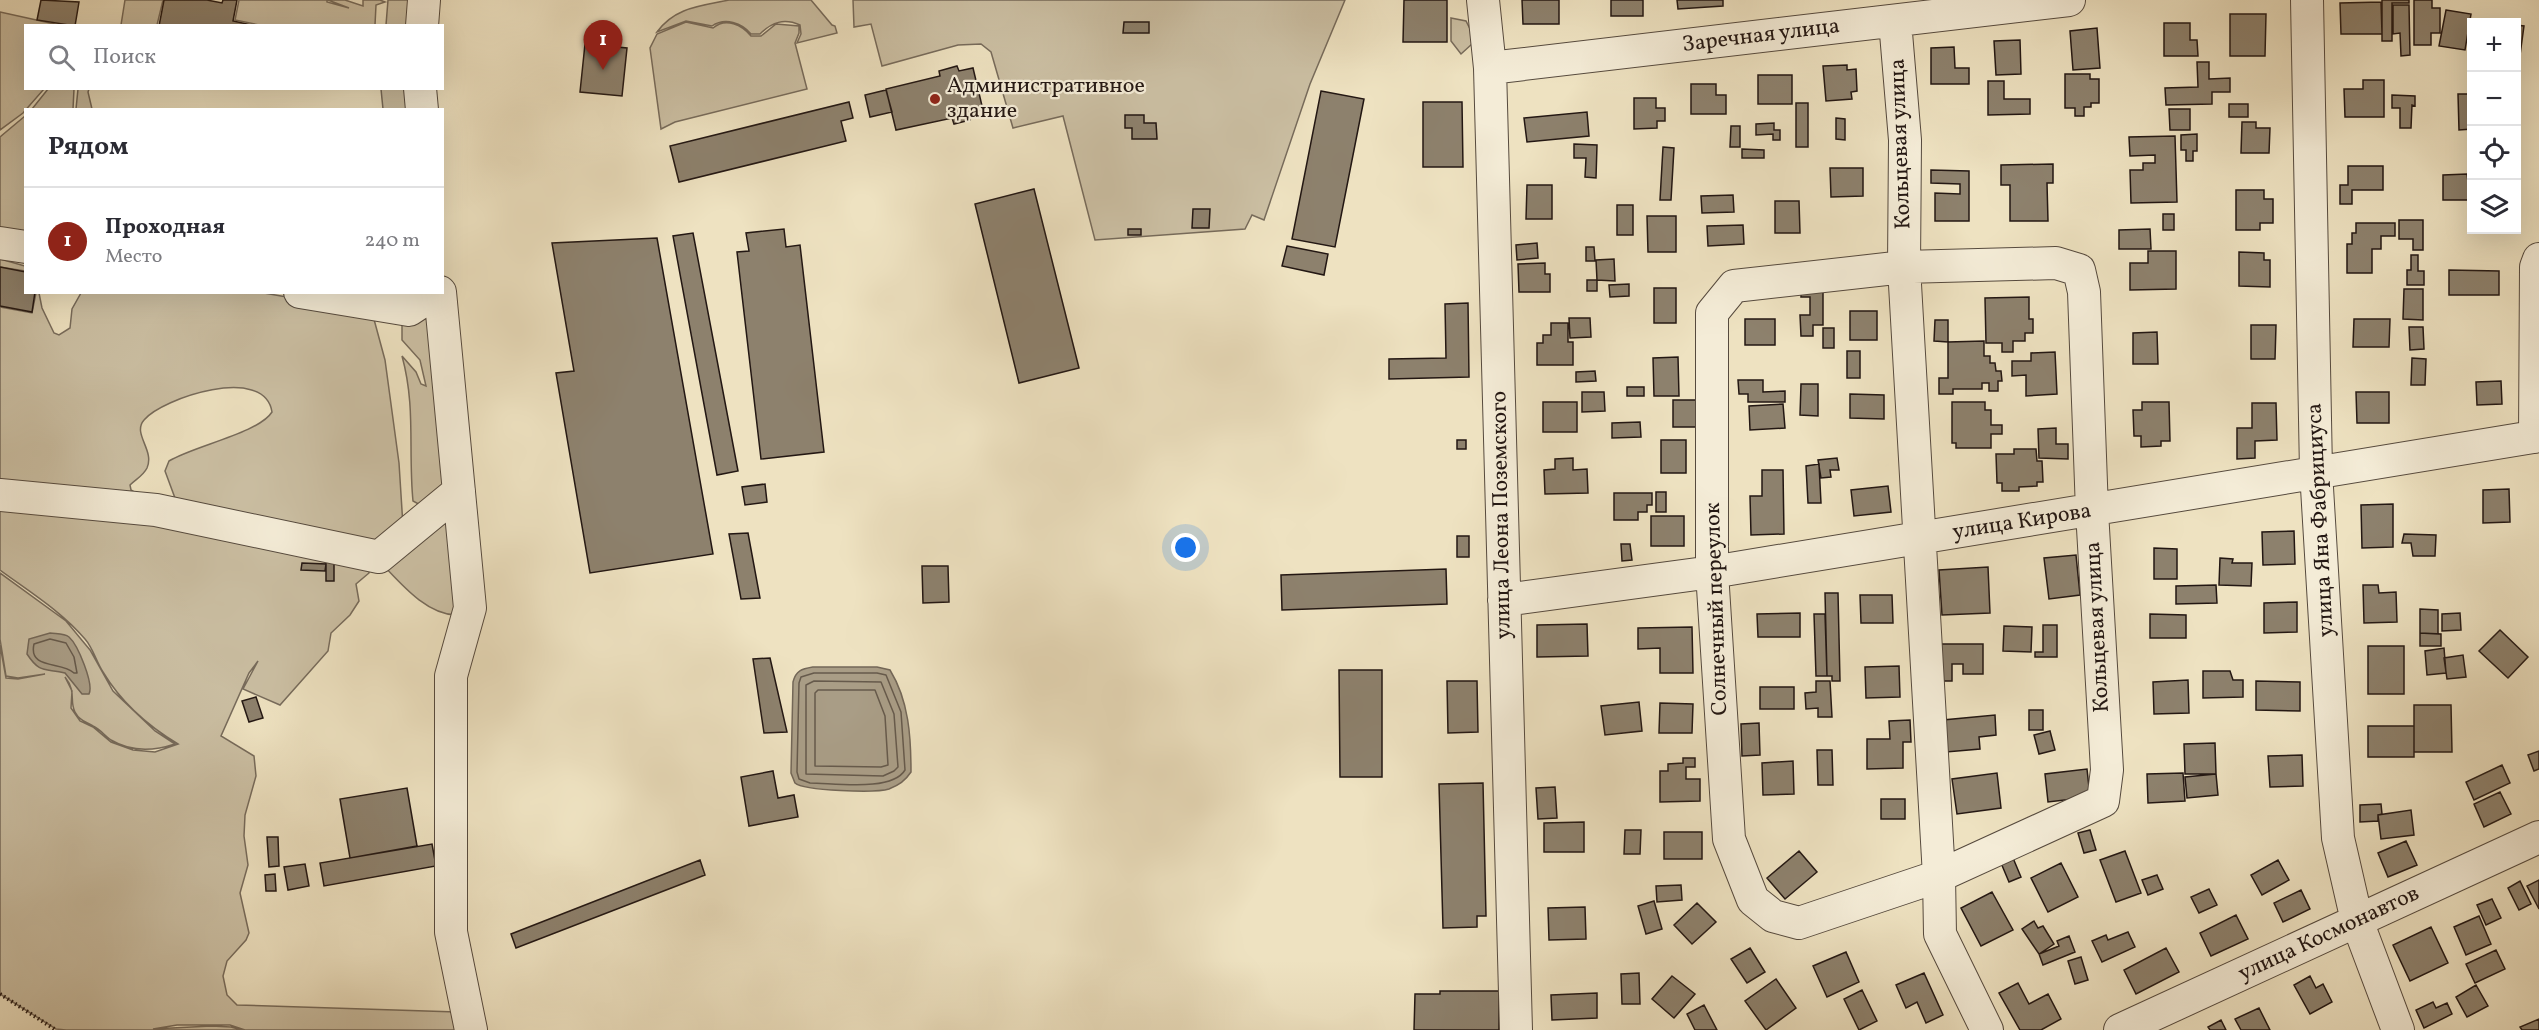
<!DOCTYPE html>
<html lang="ru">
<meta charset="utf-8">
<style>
:root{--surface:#fff;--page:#f7f7f7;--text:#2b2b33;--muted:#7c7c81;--line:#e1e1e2;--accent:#8f2418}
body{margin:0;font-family:Vollkorn,serif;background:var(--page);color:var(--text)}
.controls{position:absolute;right:18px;top:18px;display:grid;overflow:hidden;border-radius:0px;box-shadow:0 6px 24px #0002}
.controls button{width:54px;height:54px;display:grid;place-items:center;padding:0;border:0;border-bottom:2px solid var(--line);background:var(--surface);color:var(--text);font:30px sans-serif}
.you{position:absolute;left:1186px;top:548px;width:21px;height:21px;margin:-15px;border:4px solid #fff;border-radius:50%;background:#1a73e8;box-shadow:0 0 0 9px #1a73e833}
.badge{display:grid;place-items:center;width:39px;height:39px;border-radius:50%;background:var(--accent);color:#fff;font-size:20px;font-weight:700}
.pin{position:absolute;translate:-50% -50px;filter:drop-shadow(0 2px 3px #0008)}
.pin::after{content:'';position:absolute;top:32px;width:21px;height:18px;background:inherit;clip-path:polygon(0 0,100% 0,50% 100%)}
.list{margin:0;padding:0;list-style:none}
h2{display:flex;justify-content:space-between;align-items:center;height:78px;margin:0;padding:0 24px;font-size:26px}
h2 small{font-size:20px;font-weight:400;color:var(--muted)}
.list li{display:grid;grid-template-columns:39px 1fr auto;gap:18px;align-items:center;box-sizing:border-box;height:108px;padding:0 24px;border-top:2px solid var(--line)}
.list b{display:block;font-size:22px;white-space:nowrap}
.list p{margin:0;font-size:20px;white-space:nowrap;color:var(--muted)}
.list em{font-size:20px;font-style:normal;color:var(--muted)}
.icon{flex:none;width:33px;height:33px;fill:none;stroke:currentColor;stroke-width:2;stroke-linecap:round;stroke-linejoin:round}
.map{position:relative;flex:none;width:2539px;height:1030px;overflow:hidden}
.search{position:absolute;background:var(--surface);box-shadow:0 6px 24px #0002;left:24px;top:24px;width:420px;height:66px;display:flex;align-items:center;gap:15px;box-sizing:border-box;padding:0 21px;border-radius:0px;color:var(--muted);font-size:22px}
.panel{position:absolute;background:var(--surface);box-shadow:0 6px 24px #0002;left:24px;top:108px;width:420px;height:186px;border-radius:0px}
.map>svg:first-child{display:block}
.green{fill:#cbbfa3;stroke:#776b5b;stroke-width:1.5}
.water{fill:#a99d86;stroke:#736758;stroke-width:1.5}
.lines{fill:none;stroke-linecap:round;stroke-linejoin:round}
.shore{stroke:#665a4c;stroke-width:1.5}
.building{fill:#8d816d;stroke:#231713;stroke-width:1.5}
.minor-casing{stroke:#564a3e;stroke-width:34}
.path{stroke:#231713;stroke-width:4;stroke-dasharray:1.5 3;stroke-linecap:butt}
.minor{stroke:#f4ecd7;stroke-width:32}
.poi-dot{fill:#8f2418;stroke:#f4ecd7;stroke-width:2}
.labels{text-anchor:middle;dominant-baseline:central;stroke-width:4.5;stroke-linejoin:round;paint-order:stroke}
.street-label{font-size:22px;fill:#231713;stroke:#f4ecd7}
.poi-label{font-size:22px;fill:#231713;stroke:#f4ecd7;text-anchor:start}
</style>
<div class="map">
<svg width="2539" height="1030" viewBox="0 0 2539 1030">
<rect width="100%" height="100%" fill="#eee2c1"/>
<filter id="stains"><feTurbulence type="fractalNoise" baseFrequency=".00333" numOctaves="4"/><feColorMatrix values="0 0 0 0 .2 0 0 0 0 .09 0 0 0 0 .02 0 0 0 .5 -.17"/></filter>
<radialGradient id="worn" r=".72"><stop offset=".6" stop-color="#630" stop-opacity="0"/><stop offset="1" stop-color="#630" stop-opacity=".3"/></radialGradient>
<path class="green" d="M125,0H163L157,25H121Z
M239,0H327V2L349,8L328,0H345L363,6V0H380L385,2L376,5L375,25L264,26L235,20Z
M388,0H410L411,25H386Z
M729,0H811L832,25L835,26L837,33L797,43L801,34L800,25C784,18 772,22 760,34H751C742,23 725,17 712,26L686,21L657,32C675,7 701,6 729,0Z
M853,0H1345L1310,84L1264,220L1252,215L1245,229L1095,240L1063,116L1013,128L991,52L981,44L958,45L882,66L871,24L854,27Z
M0,12L59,25L26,26V88L44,89L23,113L0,130Z
M1451,18L1466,21L1471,31L1472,44L1461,54L1451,41Z
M686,22L713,28C726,17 742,25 751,36H761L776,24L799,26V33L795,43L807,89L675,122L661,129L650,48L657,34Z
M48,89H74L73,109H32Z
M78,89H89L88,92L92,109H76Z
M381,89H406L408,109H383Z
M25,116V237L0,236V137Z
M0,259L25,266V271L0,267Z
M36,293H39L42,308L54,333L59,335L70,328L72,309L81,293H264L372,312L385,360L399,463L403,526L377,546L175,498L165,471L169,461C193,446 259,433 272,412C265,364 162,398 144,420C132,434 155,450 147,468C143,476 136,479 130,485L131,490L139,495L0,493V307L32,313Z
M434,306L448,486L424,507L413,501C408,450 416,407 402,356L416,372L421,384L426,386L420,360L402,340V315Z
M0,496L369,566V573L356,584L359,601L350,615L331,633L328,651L280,705L243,689L258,661L249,673L221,736L254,756L256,776L245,815L244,836L248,865L240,893L249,933L246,940L227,961L223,976L227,995L237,1005L457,1012L460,1030H245L230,1025H177L153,1029L211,1026L231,1027L242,1030H66L56,1029L0,994V645L6,678L18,679L45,674L18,678L6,676L0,639V573L66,621L90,650L113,691L155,731L175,744C154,751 131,752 111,740C105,736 100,729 93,726C85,721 80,721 75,712C69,701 77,692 65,677L72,691L71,708L80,721L93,727L111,742L133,750L155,752L178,744C148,726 121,702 103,672C96,661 93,648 85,639C61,611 30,592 0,570Z
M449,521L456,615C427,614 403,586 384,566L419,530Z"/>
<path class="water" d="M50,633C56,634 64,633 69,637C78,645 94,684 89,694H82L65,673C45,668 40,674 27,654L29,639Z
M813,667H877L890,670C909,701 911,737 911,772C905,781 899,785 889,789C876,793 804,791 795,783L791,773L793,682C796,670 802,669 813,667Z"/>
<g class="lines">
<path class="shore" d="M50,639L66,643L74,657L77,673H74C62,661 28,670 34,644Z
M814,673H877L886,675L901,712L905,770C892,792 834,783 810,783L799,779L797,772L799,683L801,677Z
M814,681L881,682L894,714L898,767L894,771L883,776L806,774V685Z
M818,690H875L885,716L888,765L881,767L815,766V693Z"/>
</g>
<path class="building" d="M41,0L79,2L75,26L37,20Z
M164,0H207L222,3L223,0H237L233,21L256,26H159Z
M1404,0H1447V42H1403Z
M1522,0H1559V24H1523Z
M1611,0H1643V16H1611Z
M1677,0H1723V6L1678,9Z
M2382,0H2409V3H2392V41H2382Z
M2414,0H2432V8H2440V33H2431V45H2414Z
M2381,2L2382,34H2341L2340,3Z
M2393,5H2409L2410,55L2401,56L2400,33L2393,34Z
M2446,10L2471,14L2465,50L2439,46Z
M2230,14H2266L2265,56H2230Z
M1124,22H1149V33H1123Z
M2164,23H2190V40H2197L2198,56H2164Z
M2516,25L2524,26L2520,55L2516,54Z
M2097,28L2100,68L2073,70L2070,31Z
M2020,40L2021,74L1996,75L1994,41Z
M585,44L627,48L622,96L580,92Z
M1954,47L1955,68H1969V84H1931V48Z
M2197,62H2209V79L2230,78V92H2212V104L2166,105L2165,88L2198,87Z
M1847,65V70L1856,69L1857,91L1851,92L1852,99L1826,101L1823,66Z
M957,66L959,71L973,68L983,110L968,114L970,120L954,124L952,118L896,130L886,89L940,76L939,71Z
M2065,74H2090V79H2099V103H2091V107H2084V116H2075V108H2065Z
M1758,75H1792V104H1758Z
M2363,80H2384V117H2345L2344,89H2363Z
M1988,81H2004V99H2030V114L1988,115Z
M1691,84H1716V95H1726V114H1691Z
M886,90L892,112L870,117L865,95Z
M1321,91L1364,99L1335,247L1292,239Z
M2458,94H2472V129L2459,130Z
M2392,95L2415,96V106L2412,105L2411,128H2400V108H2392Z
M1634,98H1656V108H1665V121H1657V128L1634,129Z
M849,102L853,118L841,121L846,141L679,182L670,146Z
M1423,102H1462L1463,167H1423Z
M1796,103H1808V147H1796Z
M2229,104H2248V117H2229Z
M2169,109H2190V130H2170Z
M1587,112L1589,136L1527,142L1524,118Z
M1125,115H1144V123H1156L1157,139H1132V128H1125Z
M1836,118L1845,119V140L1836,139Z
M2242,122H2256V128H2270L2269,153H2241Z
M1774,123V130H1780V140H1773V134L1756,135V124Z
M1731,126H1740V147H1730Z
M2197,134V151H2193V161H2186V150H2181V135Z
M2175,136L2177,202L2131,203L2130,170H2143V163H2155V155L2130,156L2129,137Z
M1574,144L1597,145L1596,178L1585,177L1586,158H1574Z
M1663,147L1674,148L1671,200H1660Z
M1742,149L1764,150V158H1742Z
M2053,164V183H2047L2048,221H2010V185H2001V165Z
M2348,166H2383V190H2352V204H2340V185H2348Z
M1830,168H1863V196L1831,197Z
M1931,170L1969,171V221H1935V193L1960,194V184L1931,183Z
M2467,174L2468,182H2472V217H2468V200H2443V175Z
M1527,185H1552V219H1526Z
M1034,189L1079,368L1019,383L975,204Z
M2236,190H2264V199H2273V223H2260V230H2236Z
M1733,195L1734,212L1702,213L1701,196Z
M1775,201H1799L1800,233H1775Z
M1617,205H1633V235H1617Z
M1193,209H1210L1209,228H1192Z
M2163,214H2174V230H2163Z
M1647,216H1676V252H1648Z
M2399,220H2423V250H2413V239H2399Z
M2356,223H2395V236H2381V249H2372V273H2347V244H2352V233H2356Z
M1743,225L1744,244L1708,246L1707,226Z
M784,229L786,247L800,245L824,452L761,459L737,252L749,251L746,233Z
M1128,229H1141V235H1128Z
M2150,229L2151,249H2119V230Z
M693,233L738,471L717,475L673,236Z
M657,238L713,554L590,573L556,373L574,371L552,243Z
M1537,243L1538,258L1517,260L1516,245Z
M1287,246L1328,254L1324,275L1282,266Z
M1586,247H1594L1595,261H1586Z
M2148,251H2176V289L2130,290V263H2148Z
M2239,252L2264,253V260H2270V287L2239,286Z
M2411,255H2418V271H2424V285H2407V270H2411Z
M1614,259L1615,281L1597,280L1596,260Z
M1545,263V274H1550V292H1519L1518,264Z
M0,267L26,272V292H35L32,312L0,306Z
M2449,270L2499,271V295H2449Z
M1587,280H1597V291H1587Z
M1629,284V296L1610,297L1609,285Z
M1654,288H1676V323H1654Z
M1801,289H1823V325H1813V336H1801L1800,315H1810V297H1801Z
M2404,289H2423V320L2403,319Z
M2029,297V319H2033V333H2025V341H2013V352H2002V343H1986L1985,298Z
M1468,303L1469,377L1389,379V359L1446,358L1445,304Z
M1850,311H1877V340H1850Z
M1569,318H1590L1591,337L1570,338Z
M1745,319H1775V345H1745Z
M2354,319H2390L2389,347H2353Z
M1935,320H1948V342L1934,341Z
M1551,323H1568V342H1573V365H1537V343H1543V335H1551Z
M2251,325H2276L2275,359H2251Z
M2409,327H2423L2424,349L2410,350Z
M1823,328H1834V348H1823Z
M2157,332L2158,364H2133V333Z
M1984,341V356H1990V363H1995L1996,371H2001L2002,381H1998V391H1989V383H1982V389H1953V394H1939V378H1948V342Z
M1847,351H1860V378H1847Z
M2055,352L2057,394L2026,396V375L2012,376V361H2031V353Z
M1678,357L1679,396H1654L1653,358Z
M2412,358L2426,359L2425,385H2411Z
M1595,371L1596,381L1576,382V372Z
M1738,380H1763V392L1785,391V402H1748V394H1739Z
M2501,381L2502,404L2477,405L2476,382Z
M1801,384H1818V416L1800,415Z
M1627,387H1644V396H1627Z
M1582,392H1604L1605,411L1582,412Z
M2356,392H2389V423H2357Z
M1850,394L1884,395V419L1850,418Z
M1673,400H1696V427H1673Z
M1543,402H1577V432H1543Z
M1952,402H1985V410H1991V425H2002V434H1991V448H1956V443H1952Z
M2142,402H2169L2170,441H2161V446L2141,447V436H2134L2133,410H2142Z
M2252,403H2276L2277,440L2255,441V458L2237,459V428H2252Z
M1783,404L1785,428L1750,430L1749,406Z
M1640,422L1641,437L1612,438V423Z
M2056,428V444H2068V459L2039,458L2038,429Z
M1457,440H1466V449H1457Z
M1661,440H1686V473H1661Z
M2014,449H2036L2037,461H2042L2043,482H2037V486L2019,487V491H2002V483H1997L1996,454H2014Z
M1573,458V470L1587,469L1588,493L1545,494L1544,470L1555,469V459Z
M1837,458L1839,470H1830L1831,477L1821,478L1818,460Z
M1819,464L1821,503H1808L1806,466Z
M1762,470H1783L1784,534L1751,535L1750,496H1762Z
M765,484L767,502L745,505L742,487Z
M1888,486L1891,512L1854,516L1851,490Z
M2509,489L2510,522L2483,523V490Z
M1656,492H1666V512H1656Z
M1614,493H1652V505H1647V512H1638V520H1614Z
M2393,504V547L2362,548L2361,505Z
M1651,516H1684V546H1651Z
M2294,531L2295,564L2263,565L2262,532Z
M748,533L760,598L741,599L729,534Z
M2404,534L2436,535L2435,556H2413L2411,543H2402Z
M1457,536H1469V557H1457Z
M1621,544H1630L1632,560L1622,561Z
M2154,548L2177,549V579H2154Z
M2076,555L2080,595L2049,599L2044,558Z
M2220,558L2233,559L2232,563H2252L2251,586L2219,585Z
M326,559H334V581H326Z
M302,563L326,564L325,571L301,570Z
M922,566H948L949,602L923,603Z
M1988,567L1990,613L1942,615L1939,570Z
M1446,569L1447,604L1282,610L1281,575Z
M2216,585L2217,603L2176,604V586Z
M2363,585H2378L2379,593L2396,592L2397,622L2364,623Z
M1825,593H1838L1840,681H1832V676H1827Z
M1860,595H1892L1893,623H1861Z
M2297,602V632L2264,633V603Z
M2420,609L2438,610V634L2420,633Z
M1800,613V637H1758L1757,614Z
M2460,613L2461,630L2442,631V614Z
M1814,614H1825L1827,676H1816Z
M2150,614L2186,615V638H2150Z
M1587,624L1588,656L1537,657V625Z
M2043,625H2057V657H2035V652H2043Z
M2004,626L2032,627L2031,652L2003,651Z
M1692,627L1693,673H1660V648L1638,649V628Z
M2500,630L2528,657L2508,678L2479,651Z
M2420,633L2441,634V646H2420Z
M1938,644H1983V674H1963V664H1952V681H1938Z
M2368,646H2404V694H2368Z
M2444,648L2446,673L2427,675L2425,651Z
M2463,655L2466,677L2447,679L2444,658Z
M770,658L787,732L764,733L753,659Z
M1899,666L1900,697L1866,698L1865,667Z
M1339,670H1382V777H1340Z
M2203,671H2230L2233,680H2243V697L2203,698Z
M2188,680L2189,713L2154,714L2153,682Z
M1447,681H1477L1478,732L1448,733Z
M1816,681H1830L1832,717H1818V708L1806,709L1805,693L1816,692Z
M2256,681L2300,682V711L2256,710Z
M1760,687H1794V709H1760Z
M256,697L263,718L249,722L242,701Z
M1639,702L1642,731L1605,735L1601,706Z
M1660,703L1693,704L1692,733H1659Z
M2414,705H2451L2452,752H2414Z
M2029,710H2043V730H2029Z
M1995,715L1996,735L1979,737L1980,749L1946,752L1943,720Z
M1910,720L1911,742H1903V768L1867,769V739H1890L1889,721Z
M1759,723L1760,755L1742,756L1741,724Z
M2368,726H2414V757H2368Z
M2050,731L2055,750L2039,754L2034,735Z
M2215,743L2216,774H2185L2184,744Z
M1817,750H1832L1833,785H1818Z
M2539,751V769L2534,771L2528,755Z
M2302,755L2303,786L2270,787L2268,756Z
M1683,758H1695V767H1686V779H1700V801L1660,802V771H1668V764L1683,763Z
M1793,761L1794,794L1763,795L1762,763Z
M2502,765L2510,783L2474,800L2466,782Z
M2087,769L2090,797L2048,802L2045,774Z
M773,771L778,798L794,795L798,817L749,826L741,777Z
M1997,773L2001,808L1957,814L1952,779Z
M2183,773L2185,801L2148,803L2147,774Z
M2216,774L2218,795L2187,798L2185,777Z
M1483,783L1486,916H1477V927L1443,928L1439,784Z
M1555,787L1557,818L1538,819L1536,788Z
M407,788L417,846L350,858L340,799Z
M2500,792L2511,814L2484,827L2474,804Z
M1881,799H1905V819H1881Z
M2381,804L2382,814L2378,815V821L2360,822V805Z
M2411,810L2414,835L2381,839L2378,815Z
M1584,822V852H1544V823Z
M1625,830H1641L1640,854H1624Z
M2090,830L2096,850L2084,853L2078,833Z
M1664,832H1702V859H1664Z
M267,837H278L279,866L269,867Z
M2406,841L2417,865L2388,877L2378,853Z
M432,844L436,866L324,886L320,863Z
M1799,851L1817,872L1785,899L1767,878Z
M2125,851L2141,893L2116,902L2100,860Z
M2013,858L2021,877L2009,882L2001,863Z
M700,860L705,875L516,948L511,934Z
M2278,860L2289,880L2262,895L2251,875Z
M2061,863L2078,897L2048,912L2031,878Z
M305,864L309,886L288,890L284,867Z
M275,874L276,891H266L265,875Z
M2157,875L2163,889L2148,895L2142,880Z
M2539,880V909L2527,886Z
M2520,881L2531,904L2519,910L2508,888Z
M1681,885L1682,900L1657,902L1656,886Z
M2209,889L2217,905L2199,913L2191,897Z
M2301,890L2310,909L2283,922L2274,903Z
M1992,892L2013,930L1981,946L1961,908Z
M2492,899L2501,918L2486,925L2477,905Z
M1654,901L1662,929L1646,934L1638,906Z
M1697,903L1716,922L1692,944L1674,925Z
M1585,907L1586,939L1549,940L1548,908Z
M2236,915L2248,939L2211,956L2200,933Z
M2479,916L2491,944L2466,955L2454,927Z
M2034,921L2038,928L2043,926L2054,944L2039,954L2022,929Z
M2431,927L2448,963L2410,981L2393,945Z
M2128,932L2135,947L2102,962L2092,941L2106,935L2108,940Z
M2069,936L2075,952L2043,965L2039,954L2059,946L2057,941Z
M1750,948L1765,972L1747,983L1731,959Z
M2166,948L2179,972L2136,994L2124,970Z
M2496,950L2505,969L2475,983L2466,964Z
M1846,952L1859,982L1827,997L1813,966Z
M2081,957L2088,980L2075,984L2068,961Z
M1639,973L1640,1004H1622L1621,974Z
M1924,973L1943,1015L1926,1023L1917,1002L1906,1008L1896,985Z
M1672,976L1695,994L1674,1018L1652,999Z
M2310,976L2316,988L2323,984L2332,1002L2310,1014L2294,985Z
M1776,979L1796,1008L1766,1030L1745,1001Z
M2018,983L2029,1004L2048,994L2061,1019L2041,1030H2020L1999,993Z
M2476,985L2488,1006L2467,1017L2456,997Z
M1862,990L1877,1021L1859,1030L1844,999Z
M1440,991H1499V1030H1414L1415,994H1440Z
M1597,993V1018L1552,1020L1551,995Z
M2433,1002L2436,1008L2447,1003L2452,1014L2424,1028L2416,1010Z
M1704,1005L1717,1030H1695L1687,1014Z
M2259,1008L2270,1030H2241L2235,1019Z
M2539,1019V1030H2522L2520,1027Z
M2221,1020L2226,1030H2210L2208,1027Z"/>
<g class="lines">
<defs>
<path id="minor" d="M1483,0L1490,68L1516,1030
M2307,0L2316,471L2338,838L2357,921L2398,1030
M1895,21L1905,140L1904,267L1939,876L1940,934L1987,1030
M422,26L424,0
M1490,68L2069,0
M420,88L422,110
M0,243L26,247
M2056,263L2079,270L2084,292L2092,511L2107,770L2103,801L1939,876L1799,923L1773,916L1753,900L1729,839L1712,572V313L1734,286L1904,267Z
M300,292L409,310L436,292
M440,292L470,608L451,676V932L471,1030
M2535,437L2536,267L2539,259
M0,495L156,510L379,557L459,491
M1504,600L1712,572L2539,436
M2120,1030L2539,837"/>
</defs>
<use href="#minor" class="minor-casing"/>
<path class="path" d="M0,994L56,1030"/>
<use href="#minor" class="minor"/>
</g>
<circle class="poi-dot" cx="935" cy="99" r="6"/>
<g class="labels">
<g class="street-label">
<text transform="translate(1761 36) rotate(-7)">Заречная улица</text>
<text transform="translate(1901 144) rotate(-92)">Кольцевая улица</text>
<text transform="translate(1502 515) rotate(-91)">улица Леона Поземского</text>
<text transform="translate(2321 520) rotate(-93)">улица Яна Фабрициуса</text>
<text transform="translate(2022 522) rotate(-9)">улица Кирова</text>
<text transform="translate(1717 609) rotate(-92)">Солнечный переулок</text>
<text transform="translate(2098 627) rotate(-93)">Кольцевая улица</text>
<text transform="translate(2329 934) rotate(-25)">улица Космонавтов</text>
</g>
<g class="poi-label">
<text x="947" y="86">Административное<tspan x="947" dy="25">здание</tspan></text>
</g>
</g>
<rect width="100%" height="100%" filter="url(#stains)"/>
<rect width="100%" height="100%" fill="url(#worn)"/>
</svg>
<div class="controls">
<button>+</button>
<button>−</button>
<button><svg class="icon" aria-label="locate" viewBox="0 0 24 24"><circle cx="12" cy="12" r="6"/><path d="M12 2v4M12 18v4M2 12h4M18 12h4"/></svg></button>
<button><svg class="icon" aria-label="layers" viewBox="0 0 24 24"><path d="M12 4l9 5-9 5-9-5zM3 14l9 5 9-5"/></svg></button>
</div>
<div class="you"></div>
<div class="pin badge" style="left:603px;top:70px">1</div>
<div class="search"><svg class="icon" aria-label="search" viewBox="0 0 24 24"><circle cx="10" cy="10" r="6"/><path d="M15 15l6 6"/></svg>Поиск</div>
<section class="panel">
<h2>Рядом<small></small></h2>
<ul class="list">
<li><span class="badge">1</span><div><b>Проходная</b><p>Место</p></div><em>240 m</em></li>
</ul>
</section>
</div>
